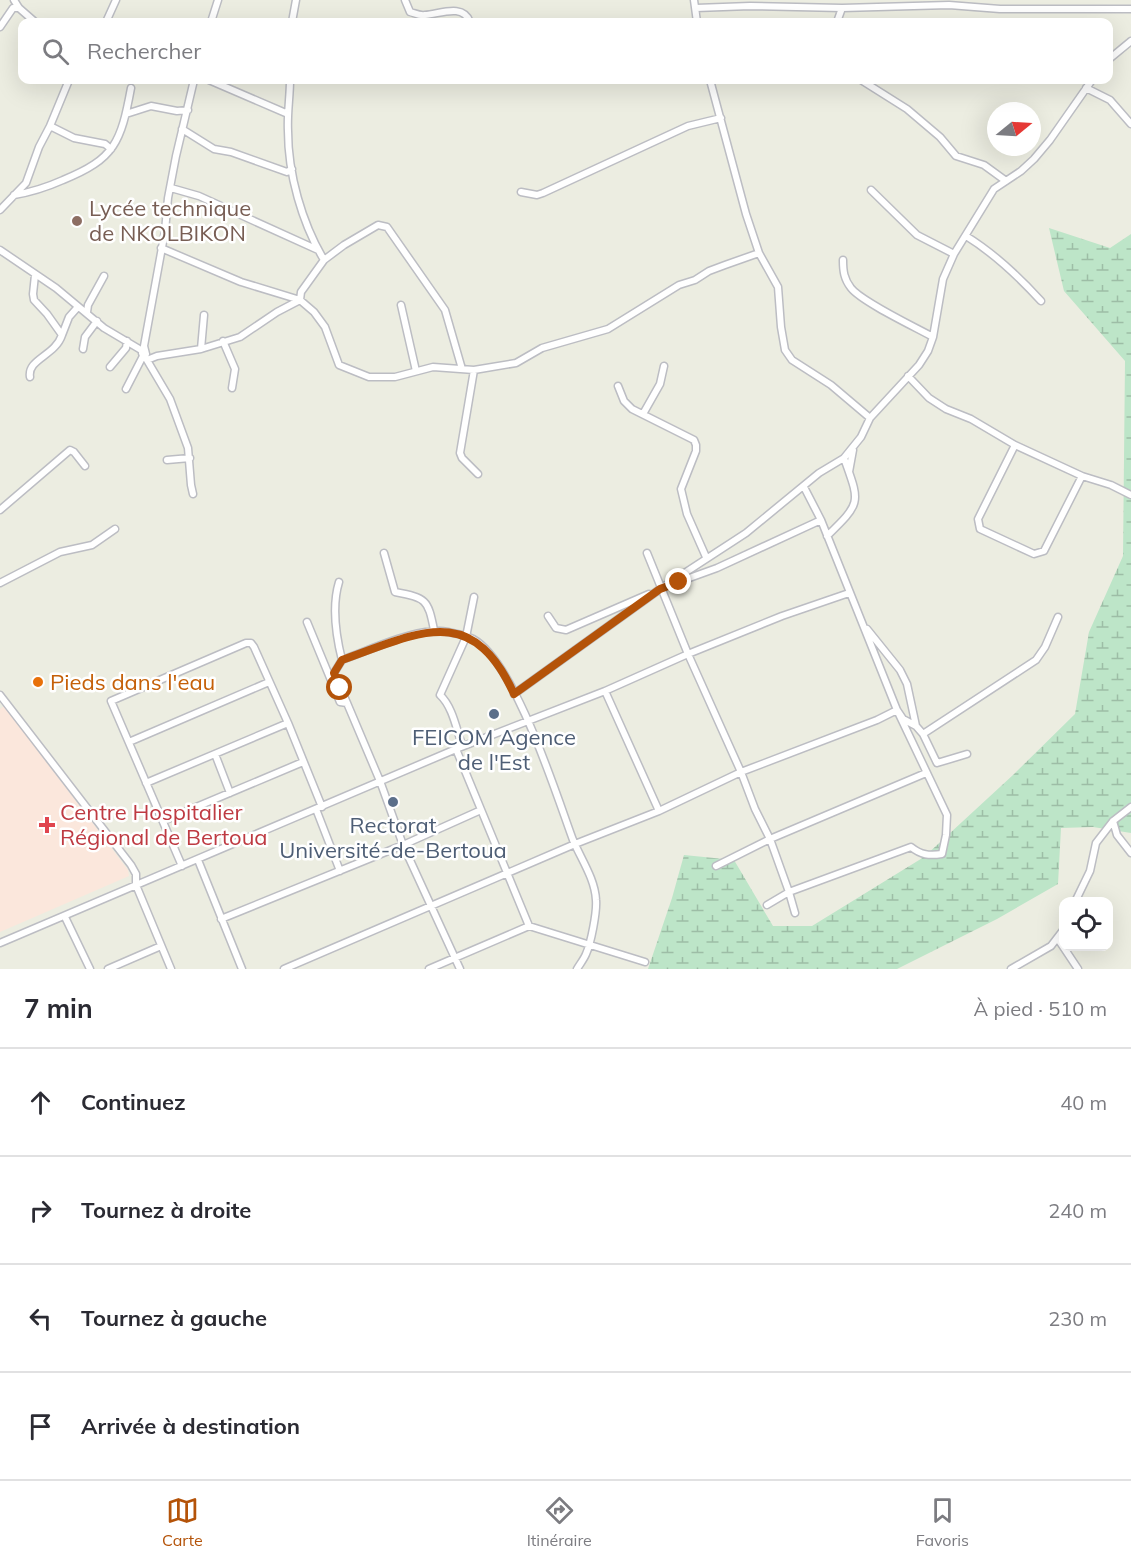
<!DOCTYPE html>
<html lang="fr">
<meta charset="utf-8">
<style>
:root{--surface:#fff;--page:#f2f2f3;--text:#2b2b33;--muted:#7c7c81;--line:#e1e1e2;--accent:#b45309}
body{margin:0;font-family:Mulish,sans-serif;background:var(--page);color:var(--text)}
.controls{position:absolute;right:18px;bottom:18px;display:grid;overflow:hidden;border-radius:12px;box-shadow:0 6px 24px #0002}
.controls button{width:54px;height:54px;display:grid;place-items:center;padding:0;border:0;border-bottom:2px solid var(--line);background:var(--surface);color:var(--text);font:30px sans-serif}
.compass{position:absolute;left:987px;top:102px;width:54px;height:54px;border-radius:50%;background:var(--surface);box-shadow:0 6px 24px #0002;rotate:72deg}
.stop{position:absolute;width:18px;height:18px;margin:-14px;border:4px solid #b45309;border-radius:50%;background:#fff}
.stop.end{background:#b45309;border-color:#fff;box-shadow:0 2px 6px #0008}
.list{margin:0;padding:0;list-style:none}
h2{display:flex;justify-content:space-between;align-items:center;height:78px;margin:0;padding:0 24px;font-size:26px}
h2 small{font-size:20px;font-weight:400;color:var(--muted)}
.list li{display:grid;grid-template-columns:39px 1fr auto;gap:18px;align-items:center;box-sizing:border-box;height:108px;padding:0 24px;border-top:2px solid var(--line)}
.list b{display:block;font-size:22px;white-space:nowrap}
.list em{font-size:20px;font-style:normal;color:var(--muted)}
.icon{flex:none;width:33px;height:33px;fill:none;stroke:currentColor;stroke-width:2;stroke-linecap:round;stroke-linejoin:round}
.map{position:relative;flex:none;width:1131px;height:969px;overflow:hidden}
.search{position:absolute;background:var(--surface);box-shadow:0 6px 24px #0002;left:18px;right:18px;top:18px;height:66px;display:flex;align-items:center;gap:15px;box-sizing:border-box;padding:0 21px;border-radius:12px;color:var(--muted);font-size:22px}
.sheet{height:510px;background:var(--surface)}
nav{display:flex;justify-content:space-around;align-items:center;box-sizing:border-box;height:84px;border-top:2px solid var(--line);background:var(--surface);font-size:16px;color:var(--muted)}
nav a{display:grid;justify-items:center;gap:3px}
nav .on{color:var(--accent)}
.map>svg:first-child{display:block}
.medical{fill:#fbe7dc}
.wetland{fill:url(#wetland-marsh)}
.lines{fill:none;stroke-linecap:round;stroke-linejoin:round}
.minor-casing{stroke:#bcbdc3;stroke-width:9}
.minor{stroke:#fff;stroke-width:6}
.route{stroke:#b45309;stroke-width:8}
.education-dot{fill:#8d6e63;stroke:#fff;stroke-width:2}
.food-dot{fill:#e8710a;stroke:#fff;stroke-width:2}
.service-dot{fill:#5c6f8a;stroke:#fff;stroke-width:2}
.health-dot{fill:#e0444e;stroke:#fff;stroke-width:2}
.labels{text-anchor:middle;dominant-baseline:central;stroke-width:5;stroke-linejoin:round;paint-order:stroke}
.education-label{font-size:22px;fill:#785e54;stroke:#fff;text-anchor:start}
.food-label{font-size:22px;fill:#c56008;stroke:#fff;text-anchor:start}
.service-label{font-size:22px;fill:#4e5e75;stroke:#fff}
.health-label{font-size:22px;fill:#be3a42;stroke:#fff;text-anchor:start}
</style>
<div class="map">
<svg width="1131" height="969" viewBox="0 0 1131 969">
<defs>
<pattern id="wetland-marsh" width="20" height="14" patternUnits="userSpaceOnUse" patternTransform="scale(1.5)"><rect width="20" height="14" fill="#bde5c8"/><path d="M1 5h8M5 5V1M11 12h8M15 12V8" fill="none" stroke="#9dbda6"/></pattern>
</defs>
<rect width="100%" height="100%" fill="#ecede1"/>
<path class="medical" d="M4,706L128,870L129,876L0,932V709Z"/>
<path class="wetland" d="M1049,228L1110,248L1131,234V833L1093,827L1061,828L1058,884L997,919L897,969H648L672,898L684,855L734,860L773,926H812L924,857L1013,775L1075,714L1089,632L1123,556L1125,361L1064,291Z"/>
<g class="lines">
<defs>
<path id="minor" d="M14,0L19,8L35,22
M405,0L410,12C414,13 420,16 425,15C440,14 463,3 470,22
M694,0L697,22
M696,8L750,6L842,8L949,5L1000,9H1131
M106,22L116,0
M211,22L218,0
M292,22L296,0
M837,22L842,8
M0,27L13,8H19
M1108,60L1131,41
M209,80L288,114
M290,80C290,97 287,114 288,131C288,174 302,223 324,260
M861,80L907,109L940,137L956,156L984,165L1006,181
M1086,88L1110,100L1131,124
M126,114L151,106L177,111L188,110
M50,126L74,138L105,144L111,149
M182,129L214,149L231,152L287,172L292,169
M171,188L199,196L318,250
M871,190L917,235L954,254
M521,192L537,195L543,193L688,126L721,118
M14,195C33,192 45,188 63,180C115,159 121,142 131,88
M0,210L26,183L39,147L50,126L69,80
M966,236C992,252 1020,278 1041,301
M161,248L241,282L300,300L314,312L325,327L339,365L369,377H395L433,367L474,370L516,363L542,348L608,329L679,285L695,280L709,271L725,265L759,253
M0,250L56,288L104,328L141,350L170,399L188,448L191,485L193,494
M843,260C843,271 844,279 851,288C862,302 915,327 933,337
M401,305L416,371
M87,312L88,305L104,276
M62,335L69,317L77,308
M223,341L235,369L232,388
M83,349L85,337L97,321
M201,349L204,315
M146,354L144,346L165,231L168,198L176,156L194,80
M147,360L157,356L201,349L240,337L277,312L300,300L301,292L324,260L344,245L378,225L387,227L445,310L462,369
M110,367L126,348L127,341
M474,370L460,453L462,458L478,474
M908,376L929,398L946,409L971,419L1015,445L1082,476L1111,485L1131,495
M30,377C27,359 55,356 62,335L47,314L34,300L33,294L35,275
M618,386L624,401L632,409L694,440L696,445V451L681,489L687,514L706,557
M126,389L143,356L142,353
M643,414L660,384L664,366
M870,418L919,365L928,351L933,337L943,279L954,254L994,189L1021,171L1034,159L1050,140L1092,80
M1015,445L978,519L980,529L1034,554L1044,551L1082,476
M167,460L190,458
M849,472L853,450
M0,510L70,450L74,452L85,466
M827,536C862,502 860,503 844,458
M384,553L395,592C426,598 428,599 434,630
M647,553L688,654L741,772L755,809L770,839L789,892L795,913
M339,582C332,605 336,636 342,660
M0,583L60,552L92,545L115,529
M670,585L717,568L821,520
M474,597L466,637L440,695C452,706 456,727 461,742L456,749L529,926
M548,616L556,628L566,630L649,594
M307,622L340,702L347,703L380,781L403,845L460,969
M867,629L900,670L907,684L916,726L923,734L937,763L967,754
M605,691L659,811
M514,694L660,589L746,533L819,473L844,458L861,437L870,418L831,385L792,360L785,350L781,327L778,287L759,253L746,214L710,80
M0,695L131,865L136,874V885L171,969
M347,703L334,673L342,660C367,651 406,633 433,631C441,630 466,635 473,639C515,662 556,794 573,840C581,859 595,879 596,900C597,912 591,943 586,954C584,959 580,964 577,969
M923,734L1036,660L1045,647L1058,617
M129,742L269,682
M215,754L230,793
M146,783L288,723
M316,809L340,871
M163,821L303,762
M1113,821L1117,835L1131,853
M198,860L242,969
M182,866L111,701L246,643H251L254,647L288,723L322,807
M716,866L770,839L926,773
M1075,902L1090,871L1096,843L1113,821L1131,807
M767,905L789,892L911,847C921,855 929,856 942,854L946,835L947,815L897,710L821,520L804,487
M65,917L90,969
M221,919L403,845L481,810
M1058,939L1078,969
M0,943L456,749L605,691L688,654L782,616L849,593
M108,969L161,946
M284,969L575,844L659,811L741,772L877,720L897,710L903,719L916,726
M429,969L529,926L645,962
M1011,969L1051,946L1064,929"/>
</defs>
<use href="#minor" class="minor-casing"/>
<use href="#minor" class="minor"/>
</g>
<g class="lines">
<path class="route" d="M340,688L334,673L342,660C418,633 472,601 514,694L660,589L679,582"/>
</g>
<circle class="education-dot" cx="77" cy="221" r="6"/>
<circle class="food-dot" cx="38" cy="682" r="6"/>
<g class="service-dot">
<circle cx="494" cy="714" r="6"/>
<circle cx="393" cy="802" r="6"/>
</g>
<path class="health-dot" d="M44 816h6v6h6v6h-6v6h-6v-6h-6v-6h6z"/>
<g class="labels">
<g class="education-label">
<text x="89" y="208">Lycée technique<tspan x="89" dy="25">de NKOLBIKON</tspan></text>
</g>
<g class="food-label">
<text x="50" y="682">Pieds dans l'eau</text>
</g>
<g class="service-label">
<text x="494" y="737">FEICOM Agence<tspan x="494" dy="25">de l'Est</tspan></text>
<text x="393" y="825">Rectorat<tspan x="393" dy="25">Université-de-Bertoua</tspan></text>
</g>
<g class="health-label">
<text x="60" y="812">Centre Hospitalier<tspan x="60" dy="25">Régional de Bertoua</tspan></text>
</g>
</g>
</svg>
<div class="controls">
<button><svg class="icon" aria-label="locate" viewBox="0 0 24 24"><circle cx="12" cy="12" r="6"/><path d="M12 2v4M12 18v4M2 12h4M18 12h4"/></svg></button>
</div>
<svg class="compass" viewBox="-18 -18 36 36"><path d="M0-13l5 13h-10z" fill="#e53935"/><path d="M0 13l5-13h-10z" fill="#7c7c81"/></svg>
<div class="stop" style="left:340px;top:688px"></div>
<div class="stop end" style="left:679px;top:582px"></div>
<div class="search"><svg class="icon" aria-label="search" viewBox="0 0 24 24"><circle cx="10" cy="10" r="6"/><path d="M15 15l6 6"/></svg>Rechercher</div>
</div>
<section class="sheet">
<h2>7 min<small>À pied · 510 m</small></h2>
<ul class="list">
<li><svg class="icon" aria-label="ahead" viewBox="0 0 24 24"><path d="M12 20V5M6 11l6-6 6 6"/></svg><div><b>Continuez</b></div><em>40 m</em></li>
<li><svg class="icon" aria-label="right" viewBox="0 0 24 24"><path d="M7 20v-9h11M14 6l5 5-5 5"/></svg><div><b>Tournez à droite</b></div><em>240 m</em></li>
<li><svg class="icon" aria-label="left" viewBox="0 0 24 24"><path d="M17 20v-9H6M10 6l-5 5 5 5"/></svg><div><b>Tournez à gauche</b></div><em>230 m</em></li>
<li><svg class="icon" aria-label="arrive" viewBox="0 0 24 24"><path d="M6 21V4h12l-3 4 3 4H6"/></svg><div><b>Arrivée à destination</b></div></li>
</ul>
</section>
<nav>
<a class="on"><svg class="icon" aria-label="map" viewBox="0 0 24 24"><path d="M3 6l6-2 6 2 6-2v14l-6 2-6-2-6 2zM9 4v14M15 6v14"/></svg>Carte</a>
<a><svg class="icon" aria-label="directions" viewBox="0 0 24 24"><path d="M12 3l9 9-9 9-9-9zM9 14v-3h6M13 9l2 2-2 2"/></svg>Itinéraire</a>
<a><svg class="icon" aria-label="saved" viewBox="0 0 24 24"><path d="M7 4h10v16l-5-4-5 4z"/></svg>Favoris</a>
</nav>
